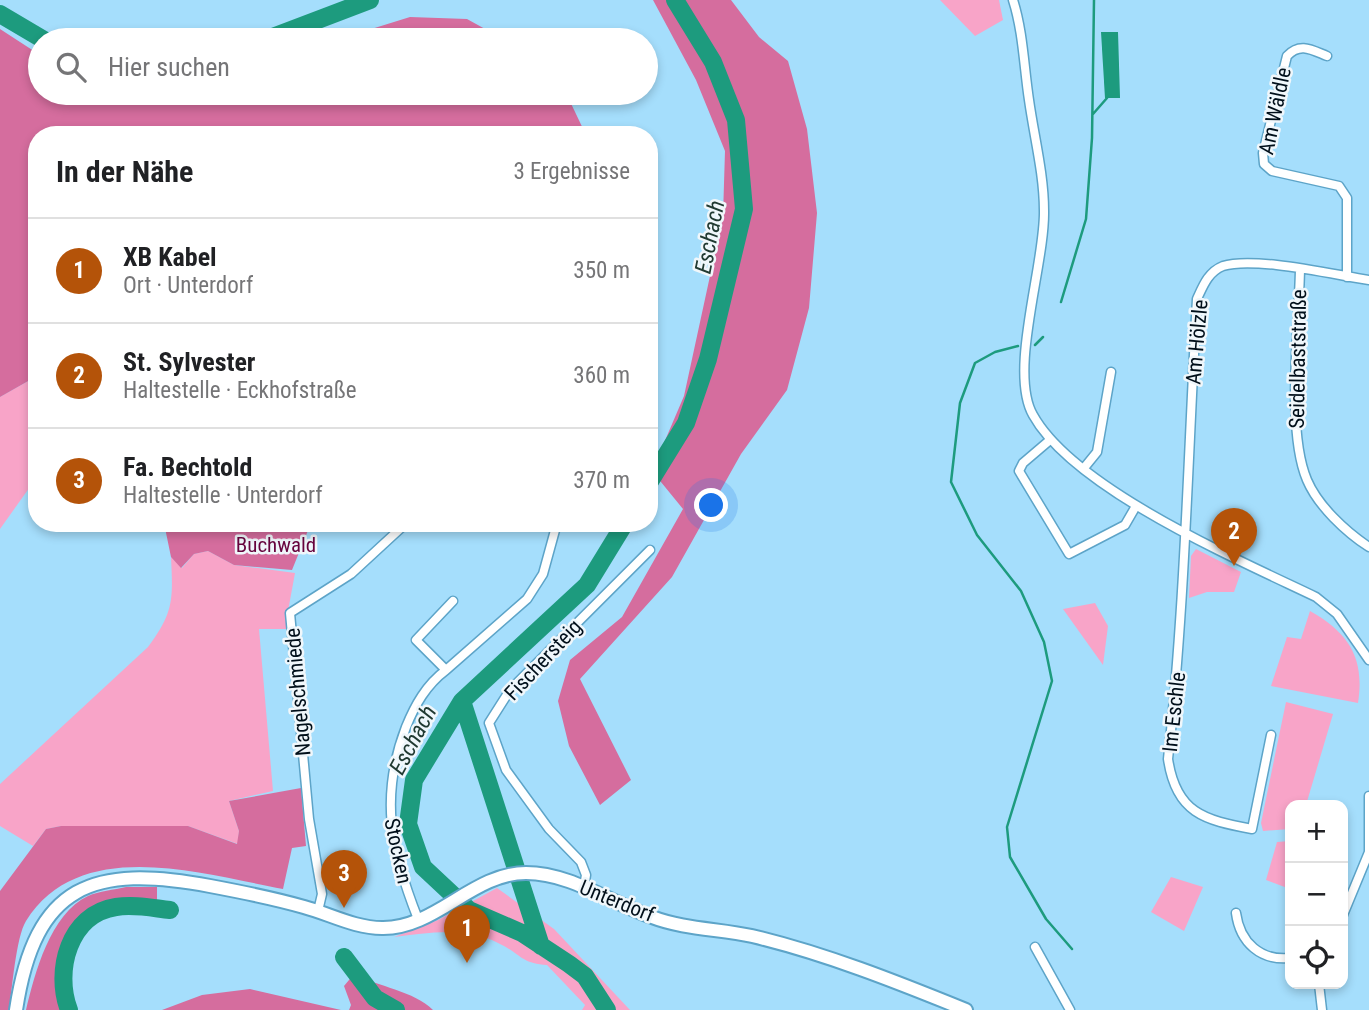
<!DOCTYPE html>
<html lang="de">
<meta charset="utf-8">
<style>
:root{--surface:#fff;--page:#f6f6f6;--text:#202124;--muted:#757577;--line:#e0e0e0;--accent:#b45309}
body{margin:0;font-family:"Roboto Condensed",sans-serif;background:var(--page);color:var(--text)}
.controls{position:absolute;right:21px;bottom:21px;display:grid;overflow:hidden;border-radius:14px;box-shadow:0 4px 10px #0003}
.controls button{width:63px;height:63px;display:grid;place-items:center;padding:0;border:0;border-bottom:2px solid var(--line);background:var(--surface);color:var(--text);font:35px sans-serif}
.you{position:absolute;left:712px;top:506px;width:24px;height:24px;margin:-18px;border:5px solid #fff;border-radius:50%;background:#1a73e8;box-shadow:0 0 0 10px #1a73e833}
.badge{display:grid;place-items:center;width:46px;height:46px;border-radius:50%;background:var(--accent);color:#fff;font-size:23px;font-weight:700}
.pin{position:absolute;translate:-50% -58px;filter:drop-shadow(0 2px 4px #0008)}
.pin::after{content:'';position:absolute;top:37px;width:24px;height:21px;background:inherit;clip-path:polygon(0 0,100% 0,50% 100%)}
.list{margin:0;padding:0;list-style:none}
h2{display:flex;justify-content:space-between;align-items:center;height:91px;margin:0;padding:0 28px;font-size:30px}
h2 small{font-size:23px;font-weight:400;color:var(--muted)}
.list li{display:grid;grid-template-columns:46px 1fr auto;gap:21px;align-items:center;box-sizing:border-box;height:105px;padding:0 28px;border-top:2px solid var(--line)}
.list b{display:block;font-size:26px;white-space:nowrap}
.list p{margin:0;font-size:23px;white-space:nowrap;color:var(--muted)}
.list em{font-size:23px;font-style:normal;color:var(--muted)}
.icon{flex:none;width:38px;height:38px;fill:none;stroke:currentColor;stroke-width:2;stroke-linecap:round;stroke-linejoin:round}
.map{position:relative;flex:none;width:1369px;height:1010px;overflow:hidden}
.search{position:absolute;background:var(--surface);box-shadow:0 4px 10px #0003;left:28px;top:28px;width:630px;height:77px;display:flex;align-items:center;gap:18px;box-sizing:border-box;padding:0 24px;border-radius:38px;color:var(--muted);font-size:26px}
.panel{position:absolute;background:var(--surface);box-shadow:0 4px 10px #0003;left:28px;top:126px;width:630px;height:406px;border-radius:28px}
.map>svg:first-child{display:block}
.green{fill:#f8a4c8}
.forest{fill:#d56d9e}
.water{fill:#1d9b7e}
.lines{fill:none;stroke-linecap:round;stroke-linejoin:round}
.stream{stroke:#1d9b7e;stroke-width:2.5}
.river{stroke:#1d9b7e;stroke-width:18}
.street-casing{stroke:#5da4c8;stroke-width:11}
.secondary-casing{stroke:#5da4c8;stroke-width:16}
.street{stroke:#fff;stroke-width:8}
.secondary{stroke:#fff;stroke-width:12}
.labels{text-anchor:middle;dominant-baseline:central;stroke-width:5;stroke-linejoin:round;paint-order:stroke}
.street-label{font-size:21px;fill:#000f1a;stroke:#f0f7fb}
.park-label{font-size:21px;fill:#67043e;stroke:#f0f7fb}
.water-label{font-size:23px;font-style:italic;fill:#213a32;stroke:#f0f7fb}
</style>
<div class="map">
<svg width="1369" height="1010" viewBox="0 0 1369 1010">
<rect width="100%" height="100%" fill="#a5defc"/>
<path class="green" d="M940,0H999L1003,20L975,36Z
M37,376V477L0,529V397Z
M1196,549L1241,572L1234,592H1207L1189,598L1191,556Z
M208,551L234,565L295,573L288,611L289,629H259L273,791L229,801L239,831L238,844L188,826H61L46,829L33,846L0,826V784L148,647C174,612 173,600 171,557L182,568L194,554Z
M1095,603L1108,626L1103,665L1063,609Z
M1310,611C1349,633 1365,658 1358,703L1271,686L1287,637L1301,639Z
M1286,702L1333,714L1306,805H1290V829L1263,831L1261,823Z
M1290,841V889L1266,880L1277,842Z
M1171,877L1203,887L1184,931L1151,912Z
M497,888L554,929L630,1010H582L585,1005L547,965C521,964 520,953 498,943C465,926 429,933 394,937L438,920Z"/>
<path class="forest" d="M653,0H731L759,37L788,61L807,129L817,213L809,308L787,390L741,454L672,577L580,679L631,780L600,805L569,746L558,701L570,660L622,617L683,509L652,471L684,396L723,216L725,151L696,80Z
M410,17L467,19L505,40H336Z
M0,29L40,55V93H566L586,135H37V376L0,397Z
M164,523H311L292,570L234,565L208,551L194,554L181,568L171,557Z
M301,788L306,846L292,848L283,889C202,874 80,835 26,921C16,937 12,990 9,1010H0V891L46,829L61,826H188L237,844L239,831L229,801Z
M126,887H157V910C141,909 118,906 102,913C65,928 63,979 74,1010H26C35,973 50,914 88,896C99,891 114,890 126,887Z
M354,974C379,987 414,991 433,1010H349L351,1005L344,986Z
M250,989L341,1010H162L202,995Z"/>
<path class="water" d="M1101,32H1118L1120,98H1105Z"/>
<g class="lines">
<path class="stream" d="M1093,114L1107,98
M1061,302L1086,219L1092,138L1094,0
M1035,345L1043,337
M1018,346L995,352L975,363L960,403L951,482L977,535L1021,591L1044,642L1052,681L1007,827L1010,857L1046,919L1072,949"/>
<path class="river" d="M0,14L44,40
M265,40L370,0
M649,483L686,423L708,359L744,209L736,120L713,62L675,0
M462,701L541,946
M344,957L375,998L396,1010
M69,1010C54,971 69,914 116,907C134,904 152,908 170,910
M607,1010L585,976L569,964L522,933L469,910L423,867L408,824L414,780L462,701L587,585L625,523"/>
<defs>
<path id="street" d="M1013,0C1023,31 1024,67 1029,100C1034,136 1044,174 1044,211C1045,265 1008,371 1033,415C1074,489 1239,560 1316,597L1337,614L1369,660
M1327,56C1312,50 1300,42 1287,56L1263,153L1264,164L1272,171L1339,186L1347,198V277
M1300,269C1299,326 1286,431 1307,480C1318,506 1346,532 1369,547
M1050,440L1023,463L1019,471L1069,554L1125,525L1136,506
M1084,468L1097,452L1111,372
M446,670L527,599L543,574L557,523
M1271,735L1252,829C1204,820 1176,813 1168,759C1185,606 1188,453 1197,299C1203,286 1208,272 1223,266C1254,256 1335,275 1369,280
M584,887L586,875L581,862L549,829L506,770L489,723L510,690L650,550
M318,911L322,894L309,819L290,613L351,574L402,527
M1236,913C1240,943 1261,961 1290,958
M1343,915L1369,852V796
M418,919C391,851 379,797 406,727C415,705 426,685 446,670L416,640L453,601
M1035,947L1070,1010
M1319,984L1322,1010"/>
<path id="secondary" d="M16,1010C35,884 93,864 210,886C242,892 273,898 304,907C330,914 355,928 382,928C435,929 473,873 526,873C571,873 610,903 652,917C683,929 720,929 752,936C824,953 897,982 966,1010"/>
</defs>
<use href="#street" class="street-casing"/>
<use href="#secondary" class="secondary-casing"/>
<use href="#street" class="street"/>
<use href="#secondary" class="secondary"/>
</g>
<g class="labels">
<g class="street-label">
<text transform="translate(1275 111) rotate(-78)">Am Wäldle</text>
<text transform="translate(1197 342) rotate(-85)">Am Hölzle</text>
<text transform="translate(1298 359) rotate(-89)">Seidelbaststraße</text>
<text transform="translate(543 660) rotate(-47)">Fischersteig</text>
<text transform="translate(298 692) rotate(-95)">Nagelschmiede</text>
<text transform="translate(1174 712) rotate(-84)">Im Eschle</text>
<text transform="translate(398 851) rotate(78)">Stocken</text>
<text transform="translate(617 901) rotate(22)">Unterdorf</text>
</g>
<g class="park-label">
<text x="276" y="545">Buchwald</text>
</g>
<g class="water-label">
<text transform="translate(710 237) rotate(-79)">Eschach</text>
<text transform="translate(413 740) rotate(-62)">Eschach</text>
</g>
</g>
</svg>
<div class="controls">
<button>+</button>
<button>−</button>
<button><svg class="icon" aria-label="locate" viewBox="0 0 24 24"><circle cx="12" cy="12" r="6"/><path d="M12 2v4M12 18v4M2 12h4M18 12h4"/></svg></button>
</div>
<div class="you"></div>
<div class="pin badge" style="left:467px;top:963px">1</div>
<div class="pin badge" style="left:1234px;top:566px">2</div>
<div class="pin badge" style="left:344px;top:908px">3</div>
<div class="search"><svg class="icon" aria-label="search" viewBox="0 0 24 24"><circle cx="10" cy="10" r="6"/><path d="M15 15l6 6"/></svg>Hier suchen</div>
<section class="panel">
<h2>In der Nähe<small>3 Ergebnisse</small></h2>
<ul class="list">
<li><span class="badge">1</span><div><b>XB Kabel</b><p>Ort · Unterdorf</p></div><em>350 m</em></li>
<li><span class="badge">2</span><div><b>St. Sylvester</b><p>Haltestelle · Eckhofstraße</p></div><em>360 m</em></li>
<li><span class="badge">3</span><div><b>Fa. Bechtold</b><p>Haltestelle · Unterdorf</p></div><em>370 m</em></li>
</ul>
</section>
</div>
